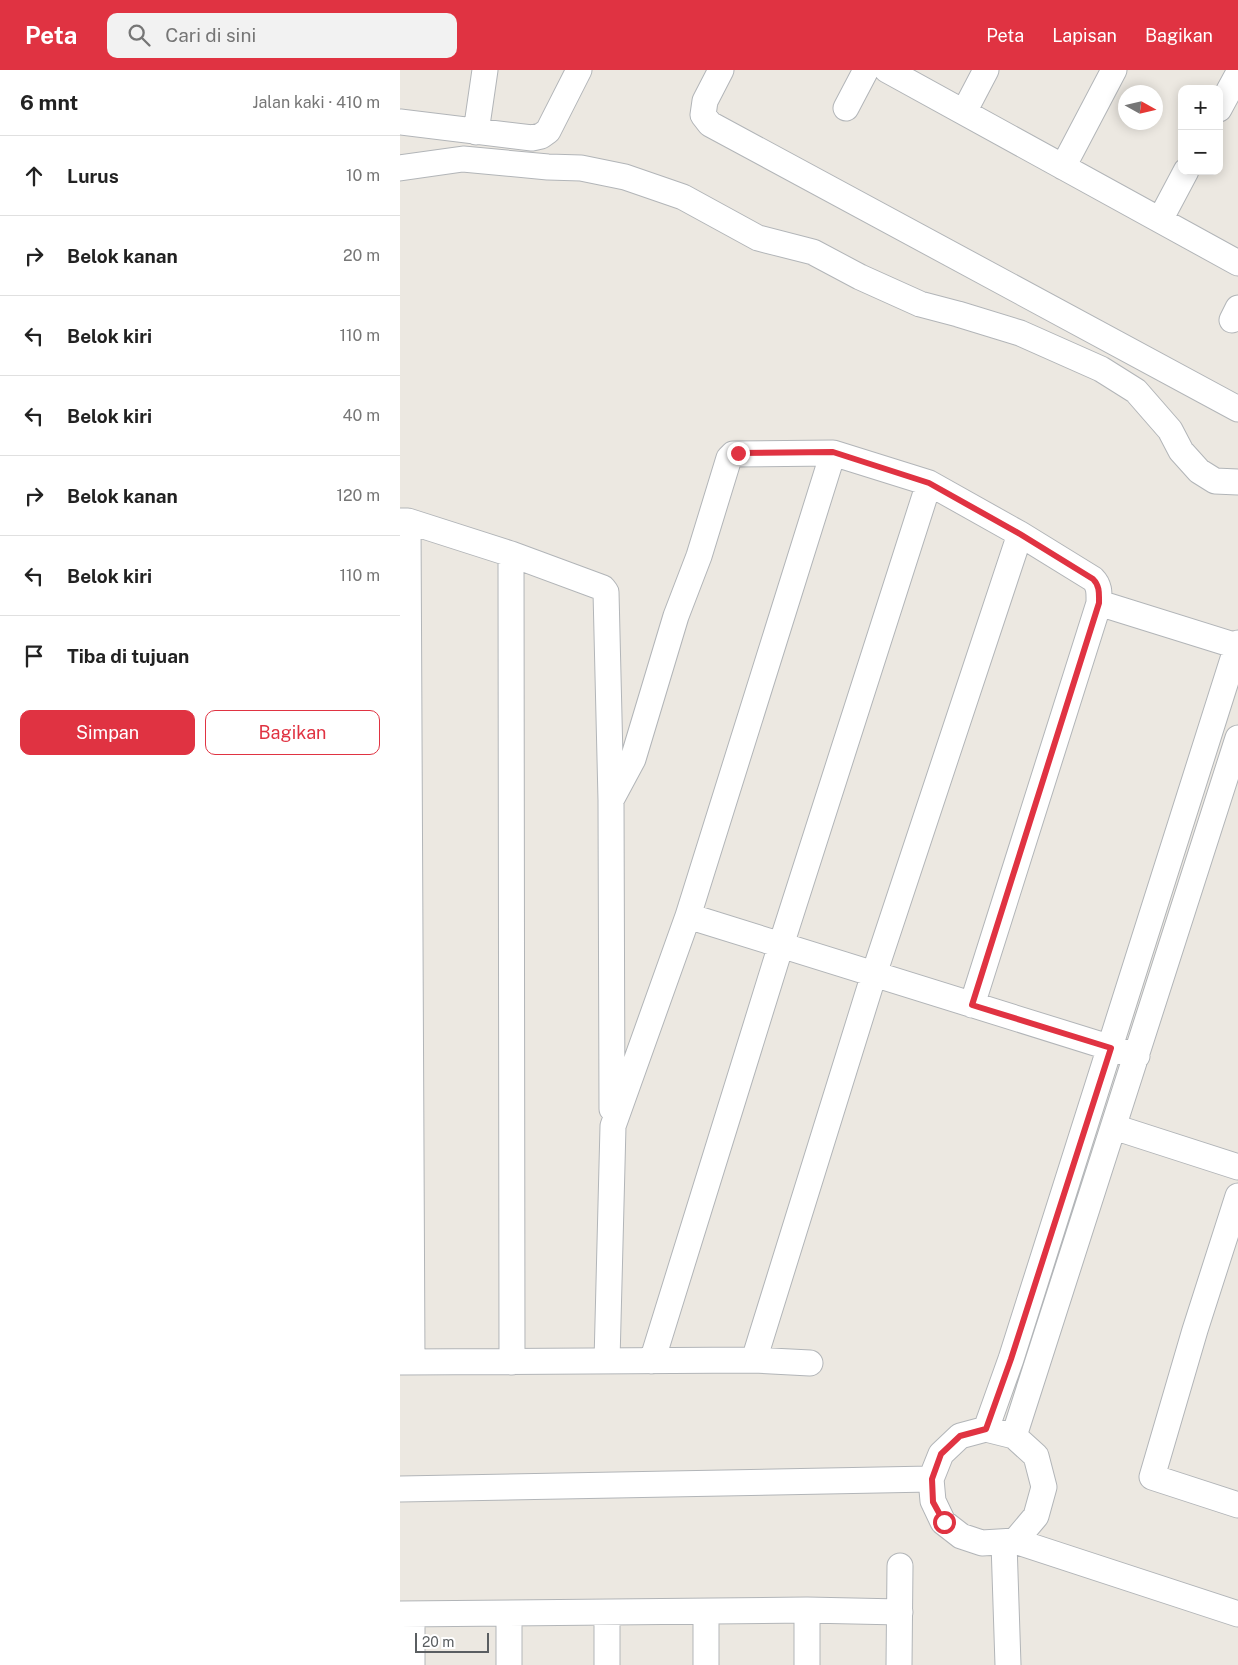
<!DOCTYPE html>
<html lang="id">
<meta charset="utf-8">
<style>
:root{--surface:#fff;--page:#f2f2f2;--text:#222;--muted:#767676;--line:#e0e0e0;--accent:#e03342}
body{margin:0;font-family:"Public Sans",sans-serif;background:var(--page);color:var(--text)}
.controls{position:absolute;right:15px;top:15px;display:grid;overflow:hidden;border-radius:10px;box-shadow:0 2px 12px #0003}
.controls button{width:45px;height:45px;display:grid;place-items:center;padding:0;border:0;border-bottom:1px solid var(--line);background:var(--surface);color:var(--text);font:25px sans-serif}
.compass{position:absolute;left:718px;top:15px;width:45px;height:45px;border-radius:50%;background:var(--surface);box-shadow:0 2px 12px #0003;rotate:98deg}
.scale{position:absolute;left:15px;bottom:12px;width:74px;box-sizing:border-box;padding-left:5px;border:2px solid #5a5e61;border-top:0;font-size:14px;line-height:18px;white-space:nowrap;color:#5a5e61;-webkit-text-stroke:4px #fff;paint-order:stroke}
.stop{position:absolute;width:15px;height:15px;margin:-11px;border:4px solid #e03342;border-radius:50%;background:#fff}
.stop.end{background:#e03342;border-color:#fff;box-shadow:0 1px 5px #0008}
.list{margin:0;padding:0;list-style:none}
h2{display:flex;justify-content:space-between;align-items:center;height:65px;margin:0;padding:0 20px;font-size:21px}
h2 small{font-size:16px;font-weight:400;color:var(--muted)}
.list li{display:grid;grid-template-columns:32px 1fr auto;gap:15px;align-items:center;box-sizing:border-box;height:80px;padding:0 20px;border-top:1px solid var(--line)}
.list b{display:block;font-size:19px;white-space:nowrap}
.list em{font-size:16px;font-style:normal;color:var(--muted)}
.actions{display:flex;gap:10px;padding:15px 20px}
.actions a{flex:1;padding:11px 0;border:1px solid var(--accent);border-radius:10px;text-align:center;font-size:18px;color:var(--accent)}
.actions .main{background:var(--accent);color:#fff}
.icon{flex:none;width:28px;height:28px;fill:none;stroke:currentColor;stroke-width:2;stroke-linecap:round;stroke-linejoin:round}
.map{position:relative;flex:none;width:838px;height:1595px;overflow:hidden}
header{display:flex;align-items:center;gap:30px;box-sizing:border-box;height:70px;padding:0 25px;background:var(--accent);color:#fff}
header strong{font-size:24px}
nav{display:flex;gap:28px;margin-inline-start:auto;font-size:18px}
.search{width:350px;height:45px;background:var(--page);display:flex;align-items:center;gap:12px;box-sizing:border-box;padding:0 18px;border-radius:10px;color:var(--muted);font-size:19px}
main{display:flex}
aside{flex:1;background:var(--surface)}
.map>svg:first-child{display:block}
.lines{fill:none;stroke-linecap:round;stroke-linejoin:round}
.street-casing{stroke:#b2b5b8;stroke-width:27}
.street{stroke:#fff;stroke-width:25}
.route{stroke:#e03342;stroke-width:6}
</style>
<header>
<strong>Peta</strong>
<div class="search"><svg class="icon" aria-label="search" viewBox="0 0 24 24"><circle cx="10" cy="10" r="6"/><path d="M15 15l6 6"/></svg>Cari di sini</div>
<nav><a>Peta</a><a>Lapisan</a><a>Bagikan</a></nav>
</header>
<main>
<aside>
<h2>6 mnt<small>Jalan kaki · 410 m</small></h2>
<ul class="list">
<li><svg class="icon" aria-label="ahead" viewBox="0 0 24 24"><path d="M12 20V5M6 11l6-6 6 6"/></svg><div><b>Lurus</b></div><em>10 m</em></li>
<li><svg class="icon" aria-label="right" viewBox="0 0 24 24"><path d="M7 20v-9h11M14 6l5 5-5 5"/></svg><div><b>Belok kanan</b></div><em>20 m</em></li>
<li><svg class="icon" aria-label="left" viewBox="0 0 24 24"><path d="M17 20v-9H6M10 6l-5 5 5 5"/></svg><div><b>Belok kiri</b></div><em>110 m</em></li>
<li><svg class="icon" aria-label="left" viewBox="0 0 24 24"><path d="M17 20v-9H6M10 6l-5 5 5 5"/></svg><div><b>Belok kiri</b></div><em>40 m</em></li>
<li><svg class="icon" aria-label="right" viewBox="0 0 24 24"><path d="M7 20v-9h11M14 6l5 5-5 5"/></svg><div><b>Belok kanan</b></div><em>120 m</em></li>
<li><svg class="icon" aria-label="left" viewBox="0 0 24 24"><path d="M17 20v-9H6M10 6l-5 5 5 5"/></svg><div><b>Belok kiri</b></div><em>110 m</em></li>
<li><svg class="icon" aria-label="arrive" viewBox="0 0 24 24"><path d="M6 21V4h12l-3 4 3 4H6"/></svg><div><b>Tiba di tujuan</b></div></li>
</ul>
<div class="actions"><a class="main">Simpan</a><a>Bagikan</a></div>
</aside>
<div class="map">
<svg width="838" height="1595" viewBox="0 0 838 1595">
<rect width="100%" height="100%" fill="#ece8e1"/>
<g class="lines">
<defs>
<path id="street" d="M321,0L305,31L303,45L310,54L838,339
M487,0L838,193
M446,38L466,0
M819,39L838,4
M564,42L586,0
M0,52L132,68L141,66L148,61L179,0
M76,62L85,0
M663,97L714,0
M0,98L63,89L148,97L181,98L225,107L283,127L358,168L413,182L460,207L520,234L558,244L620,263L701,299L736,321L770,360L781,381L799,401L815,411L838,412
M760,150L786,101
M832,250L838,238
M0,451H8L111,484L203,518L206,522L211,730L233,689L276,546L299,486L329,388L333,384L433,383L529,413L620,464L693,509C700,516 699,524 699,533L837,576
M8,451L12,1292
M111,484L112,1292
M211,730L212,1039
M288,846L433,383
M572,935L699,533
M714,1057L838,1097
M838,1126L795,1260L752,1407L838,1435
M354,1290L474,904L620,464
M207,1291L213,1056L288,846L737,986
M252,1291L381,875L529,413
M0,1292L354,1290L410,1293
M586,1359L611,1289L838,573
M586,1359L614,1366L636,1386L644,1417L636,1446L615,1471L582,1473L561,1466L543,1452L533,1431L531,1409L541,1384L560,1366Z
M614,1366L838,668
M0,1419L531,1409
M615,1471L838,1544
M604,1473L608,1595
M407,1540V1595
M207,1543V1595
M306,1543V1595
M0,1544L407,1540L500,1542
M12,1544V1595
M109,1544V1595
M499,1595L500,1496"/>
</defs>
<use href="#street" class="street-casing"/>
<use href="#street" class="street"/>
</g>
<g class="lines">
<path class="route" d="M338,383L433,382L529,413L620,464L693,509C700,516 699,524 699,533L572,935L711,978L611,1289L586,1359L560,1366L541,1384L532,1409L533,1432L544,1452"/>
</g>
</svg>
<div class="controls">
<button>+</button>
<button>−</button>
</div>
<svg class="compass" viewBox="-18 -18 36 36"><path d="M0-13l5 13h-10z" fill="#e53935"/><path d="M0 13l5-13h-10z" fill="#767676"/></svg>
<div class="scale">20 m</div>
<div class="stop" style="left:544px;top:1452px"></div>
<div class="stop end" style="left:338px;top:383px"></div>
</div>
</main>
